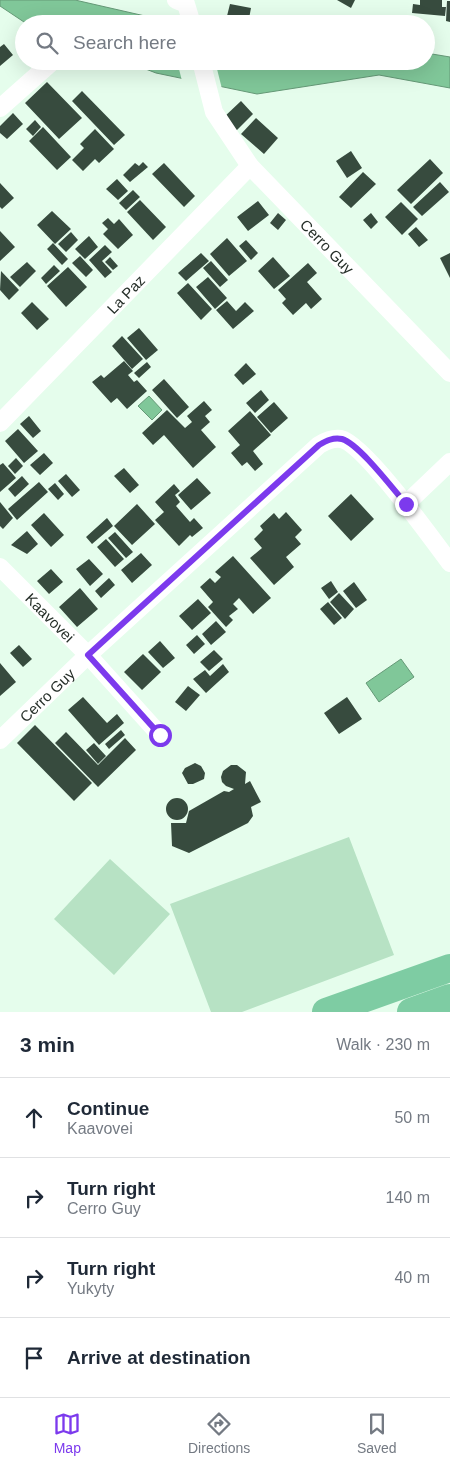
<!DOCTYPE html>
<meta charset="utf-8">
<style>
:root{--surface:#fff;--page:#f2f2f3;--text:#1f2937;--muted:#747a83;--line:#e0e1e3;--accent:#7c3aed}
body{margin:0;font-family:Helvetica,sans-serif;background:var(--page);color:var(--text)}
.stop{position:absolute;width:15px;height:15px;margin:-11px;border:4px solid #7c3aed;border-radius:50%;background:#fff}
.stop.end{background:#7c3aed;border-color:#fff;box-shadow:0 1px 5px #0008}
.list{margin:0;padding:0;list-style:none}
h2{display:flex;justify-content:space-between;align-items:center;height:65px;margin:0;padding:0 20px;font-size:21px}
h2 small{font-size:16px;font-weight:400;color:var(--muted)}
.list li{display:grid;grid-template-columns:32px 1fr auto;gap:15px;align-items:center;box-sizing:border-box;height:80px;padding:0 20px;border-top:1px solid var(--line)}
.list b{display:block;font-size:19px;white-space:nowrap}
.list p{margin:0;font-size:16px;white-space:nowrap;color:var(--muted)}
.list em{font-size:16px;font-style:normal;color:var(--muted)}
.icon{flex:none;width:28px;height:28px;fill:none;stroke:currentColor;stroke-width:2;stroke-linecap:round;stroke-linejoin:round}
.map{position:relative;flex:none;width:450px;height:1012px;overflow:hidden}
.search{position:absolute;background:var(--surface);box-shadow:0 5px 20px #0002;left:15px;right:15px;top:15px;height:55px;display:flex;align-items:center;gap:12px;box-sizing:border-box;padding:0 18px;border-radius:28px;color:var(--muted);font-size:19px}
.sheet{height:385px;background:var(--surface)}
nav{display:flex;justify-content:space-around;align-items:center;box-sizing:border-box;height:70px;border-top:1px solid var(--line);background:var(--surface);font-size:14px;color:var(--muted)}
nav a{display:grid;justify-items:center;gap:2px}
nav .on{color:var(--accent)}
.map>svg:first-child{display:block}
.green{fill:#b7e2c4}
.water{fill:#80c799;stroke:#659977}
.pier{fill:#e5fdec}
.building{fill:#374b3e}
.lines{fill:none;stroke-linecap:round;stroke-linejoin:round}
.street{stroke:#fff;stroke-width:18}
.primary{stroke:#7ecca3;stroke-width:28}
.route{stroke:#7c3aed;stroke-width:6}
.labels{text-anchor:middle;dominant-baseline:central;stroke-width:5;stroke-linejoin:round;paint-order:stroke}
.street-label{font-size:15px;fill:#262f29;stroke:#fff}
</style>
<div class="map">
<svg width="450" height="1012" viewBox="0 0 450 1012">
<rect width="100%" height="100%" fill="#e5fdec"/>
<path class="green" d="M349,837L394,955L242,1012H211L170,904Z
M110,859L170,914L114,975L54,919Z"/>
<path class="water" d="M0,0H75L180,24H27L0,6Z
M426,53L450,57V88L379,75L257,94L156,73L125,61H426Z
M149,396L162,410L152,420L138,406Z
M401,659L414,677L379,702L366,683Z"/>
<path class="pier" d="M177,61H215L222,89L182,81Z"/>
<path class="building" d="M337,0H355L351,8Z
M420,0H442V7H446L445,16L412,13L413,4L420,5Z
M447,1H450V22L446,21Z
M230,4L251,8L248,24L226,20Z
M4,44L13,55L0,66V47Z
M47,82L82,118L59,139L25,103Z
M82,91L125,135L114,145L72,101Z
M241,101L253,114L236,131L223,118Z
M13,113L23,124L7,139L0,133V126Z
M256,118L278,138L264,154L241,134Z
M35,120L41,127L33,136L26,129Z
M43,127L71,157L57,170L29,141Z
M95,129L114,149L99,163L95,159L83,171L72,160L84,148L80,144Z
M351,151L362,168L347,178L336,161Z
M430,159L443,173L411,204L397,190Z
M143,162L148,167L130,182L123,175L135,163L139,166Z
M164,163L195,196L184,207L152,174Z
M363,172L376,184L351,208L339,197Z
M117,179L128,191L118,200L106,189Z
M440,182L449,192L422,216L413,207Z
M0,183L14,198L2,209L0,207Z
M133,190L140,197L126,210L119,203Z
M140,200L166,227L153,240L127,212Z
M258,201L269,215L248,231L237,217Z
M401,202L418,219L402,235L385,217Z
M52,211L71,229L55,244L37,225Z
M278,213L286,220L278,230L270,223Z
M371,213L378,222L371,229L363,220Z
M108,218L114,224L119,219L133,235L118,249L103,234L108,229L102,223Z
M416,227L428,240L419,247L408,234Z
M0,231L15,247L0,261Z
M71,232L78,240L66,252L58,244Z
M89,236L98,247L85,259L75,249Z
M227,238L247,261L229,276L210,254Z
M246,240L258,253L251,260L239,246Z
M53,243L68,259L62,265L47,249Z
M105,245L112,252L102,261L112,272L105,278L89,260Z
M201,253L209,261L186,281L178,273Z
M450,253V278L440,258Z
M80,256L93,270L86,277L72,263Z
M110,257L118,266L113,270L105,262Z
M273,257L290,276L274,289L258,271Z
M211,261L228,280L220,287L203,268Z
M27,262L36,271L20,287L10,277Z
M308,263L317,273L307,282L322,299L311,309L306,303L293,315L282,303L286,299L278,290Z
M54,265L60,271L46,284L41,278Z
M68,267L87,287L66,307L47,286Z
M1,271L19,290L9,300L0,290Z
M208,277L227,298L215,309L196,287Z
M188,283L212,309L201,320L177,293Z
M227,301L236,311L245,302L254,311L233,329L216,310Z
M32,302L49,319L37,330L21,313Z
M139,328L158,350L146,360L127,338Z
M122,336L143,359L132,369L112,346Z
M124,361L133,371L128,375L134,382L137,380L147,391L127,409L117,398L111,403L92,382L101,375L104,378Z
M147,362L151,367L139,378L134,373Z
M246,363L256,374L243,385L234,375Z
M164,379L189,407L177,418L152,390Z
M261,390L269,400L255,413L246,403Z
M204,401L212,410L205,416L210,422L201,430L216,447L193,468L164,435L153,445L142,433L167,410L185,428L192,422L187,416Z
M274,402L288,418L271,433L257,417Z
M250,411L271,435L253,451L263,464L255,471L247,462L242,466L231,453L240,445L228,431Z
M29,416L41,431L33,438L20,424Z
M18,429L38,451L24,463L5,441Z
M44,453L53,463L40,475L30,465Z
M16,458L23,466L15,474L8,466Z
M3,463L16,478L0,492V465Z
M124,468L139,485L130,493L114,476Z
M66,474L80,490L72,497L58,481Z
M22,476L29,484L15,497L8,489Z
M197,478L211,493L191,510L178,495Z
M39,482L48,492L17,520L8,509Z
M55,483L64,494L58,500L48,489Z
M174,484L180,491L175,495L180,502L176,506L190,522L194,518L203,528L192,537L190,535L179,546L155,520L164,512L155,502Z
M351,494L374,519L351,541L328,516Z
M0,502L13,518L3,529L0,526Z
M137,504L155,524L132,545L114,526Z
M286,512L302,530L295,537L301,544L286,557L294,567L274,585L250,558L262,548L254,539L263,530L260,526L274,513L279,519Z
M44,513L64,535L51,547L31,525Z
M107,518L113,526L92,544L86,537Z
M27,531L38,544L27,554L11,545Z
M115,532L133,552L126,558L108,538Z
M106,539L124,559L115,567L97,547Z
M141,553L152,565L132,583L121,570Z
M233,556L271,598L253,614L239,598L233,604L238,609L229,616L233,620L226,627L208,607L213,602L200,587L210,578L215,583L221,577L215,572Z
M89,559L103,574L90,586L76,569Z
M51,569L63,582L49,594L37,581Z
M109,578L115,585L101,598L95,591Z
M331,581L338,592L329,599L321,588Z
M354,582L367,600L356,608L343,591Z
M80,588L98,609L77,627L59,607Z
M339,593L354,609L345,619L330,602Z
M198,599L211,613L192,630L179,616Z
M328,602L342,618L334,625L320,609Z
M216,621L226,632L211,645L202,634Z
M197,635L205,644L194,654L186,645Z
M160,641L175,658L163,668L148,652Z
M19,645L32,659L23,667L10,653Z
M214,650L223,659L209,671L200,662Z
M143,654L161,672L142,690L124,672Z
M0,663L16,682L0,696Z
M223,664L229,672L206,693L193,679L205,670L210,676Z
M188,686L200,695L186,711L175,702Z
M83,697L107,723L117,714L124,723L99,745L68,710Z
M347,697L362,719L339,734L324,713Z
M35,725L92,783L74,801L17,743Z
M121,730L125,735L109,749L105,744Z
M66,732L98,765L125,738L136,750L98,787L55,743Z
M94,743L106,756L98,764L86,750Z
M195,763L201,766L205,773L204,779L193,784H188L182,773L185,768Z
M231,765H237L246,772L245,784L250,781L261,802L251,807L253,816L248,823L189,853L172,846L171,823H186L189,811L224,791L229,792L234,789L226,786L222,782L221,777L223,771Z
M166 809a11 11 0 1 1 22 0a11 11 0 1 1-22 0Z"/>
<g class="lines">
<g class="street">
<path d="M176,0L186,4L192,24"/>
<path id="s1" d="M201,61L214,112L250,166L450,373"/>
<path d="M0,108L53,61"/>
<path id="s2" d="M0,423L250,166"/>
<path d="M406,504L450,462"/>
<path id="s3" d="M0,567L88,655L160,735"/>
<path id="s4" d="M0,740L88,655L319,445C326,441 332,438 341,439C364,444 433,540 450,563"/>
</g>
<path class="primary" d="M326,1012L450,968
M411,1012L450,998"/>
</g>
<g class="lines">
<path class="route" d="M160,735L88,655L319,445C326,441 333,437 342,439C359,444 393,489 406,504"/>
</g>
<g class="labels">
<g class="street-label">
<text stroke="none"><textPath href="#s1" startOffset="229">Cerro Guy</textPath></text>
<text stroke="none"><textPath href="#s2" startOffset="180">La Paz</textPath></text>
<text stroke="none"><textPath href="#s3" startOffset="71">Kaavovei</textPath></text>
<text stroke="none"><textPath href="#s4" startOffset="65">Cerro Guy</textPath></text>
</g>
</g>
</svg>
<div class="stop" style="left:160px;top:735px"></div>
<div class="stop end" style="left:406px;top:504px"></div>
<div class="search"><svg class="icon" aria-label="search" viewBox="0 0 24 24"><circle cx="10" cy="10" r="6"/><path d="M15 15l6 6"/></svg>Search here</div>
</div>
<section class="sheet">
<h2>3 min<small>Walk · 230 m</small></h2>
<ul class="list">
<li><svg class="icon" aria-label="ahead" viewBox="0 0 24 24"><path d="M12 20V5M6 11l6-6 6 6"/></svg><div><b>Continue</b><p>Kaavovei</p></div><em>50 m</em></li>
<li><svg class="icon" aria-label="right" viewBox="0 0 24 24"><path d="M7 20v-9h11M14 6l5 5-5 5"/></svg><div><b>Turn right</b><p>Cerro Guy</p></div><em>140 m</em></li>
<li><svg class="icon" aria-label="right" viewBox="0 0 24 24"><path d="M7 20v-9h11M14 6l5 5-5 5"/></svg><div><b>Turn right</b><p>Yukyty</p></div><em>40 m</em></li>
<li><svg class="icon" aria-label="arrive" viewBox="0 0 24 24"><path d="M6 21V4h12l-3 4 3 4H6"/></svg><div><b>Arrive at destination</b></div></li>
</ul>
</section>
<nav>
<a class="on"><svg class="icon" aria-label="map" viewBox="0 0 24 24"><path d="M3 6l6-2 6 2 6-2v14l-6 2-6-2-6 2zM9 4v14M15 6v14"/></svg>Map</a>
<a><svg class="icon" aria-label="directions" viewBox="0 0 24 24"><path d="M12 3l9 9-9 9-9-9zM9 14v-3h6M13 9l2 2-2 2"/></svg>Directions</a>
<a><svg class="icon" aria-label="saved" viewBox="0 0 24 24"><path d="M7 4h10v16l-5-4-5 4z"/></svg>Saved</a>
</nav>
